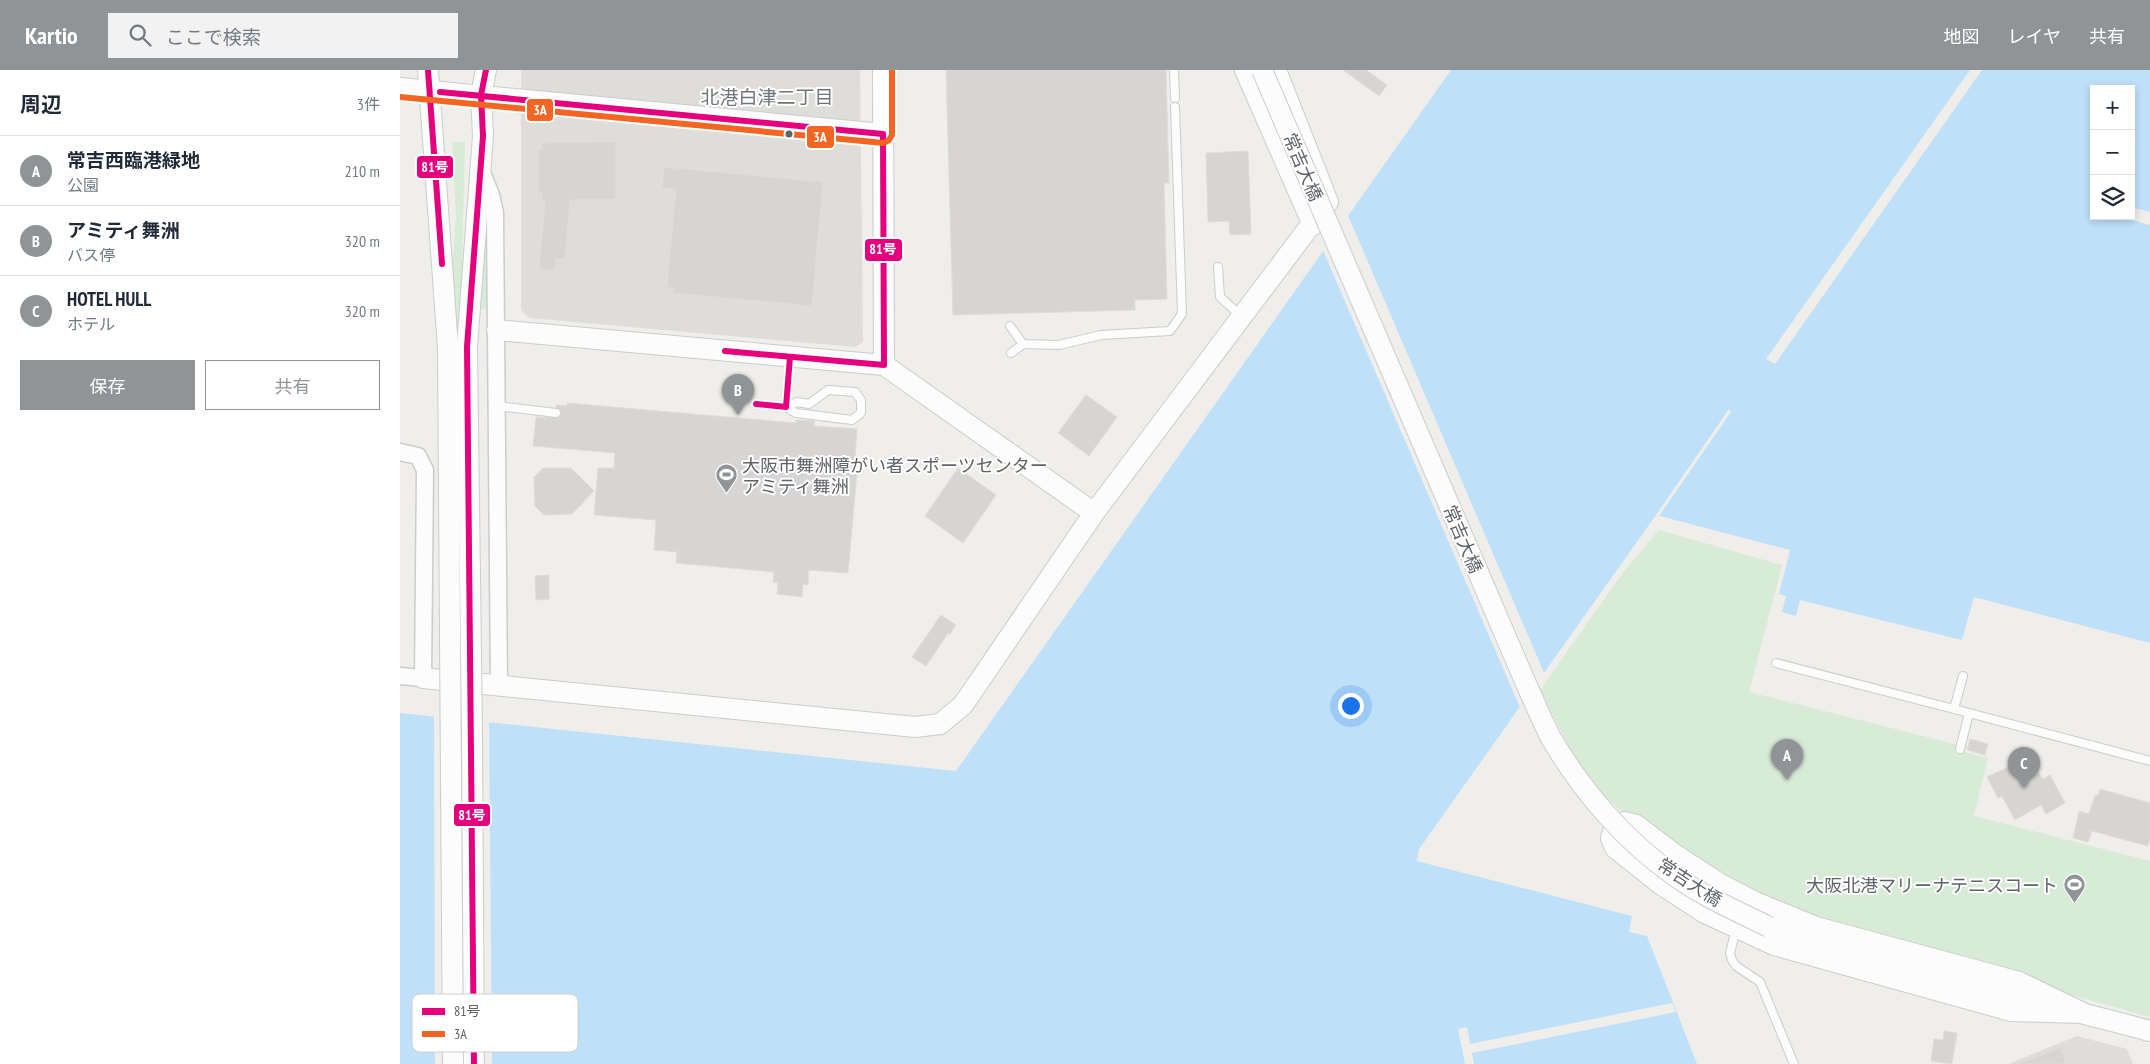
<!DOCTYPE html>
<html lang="ja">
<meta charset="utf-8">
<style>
:root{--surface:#fff;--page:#f2f2f3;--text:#1f2937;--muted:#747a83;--line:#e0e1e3;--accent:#919496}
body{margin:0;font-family:"PT Sans Narrow","Noto Sans JP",sans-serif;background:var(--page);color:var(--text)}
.controls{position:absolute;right:15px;top:15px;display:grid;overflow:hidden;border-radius:0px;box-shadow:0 2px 8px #0003}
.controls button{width:45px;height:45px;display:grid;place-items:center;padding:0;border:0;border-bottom:1px solid var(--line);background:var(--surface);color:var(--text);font:25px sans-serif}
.you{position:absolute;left:950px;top:635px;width:18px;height:18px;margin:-12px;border:4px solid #fff;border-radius:50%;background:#1a73e8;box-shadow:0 0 0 8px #1a73e833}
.badge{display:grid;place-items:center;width:32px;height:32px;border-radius:50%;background:var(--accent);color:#fff;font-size:16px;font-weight:700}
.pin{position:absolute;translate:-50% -41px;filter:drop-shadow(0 1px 2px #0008)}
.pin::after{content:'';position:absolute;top:26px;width:18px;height:15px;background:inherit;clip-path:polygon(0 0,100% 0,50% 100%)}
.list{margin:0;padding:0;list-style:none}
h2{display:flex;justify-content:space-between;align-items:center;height:65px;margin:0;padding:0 20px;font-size:21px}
h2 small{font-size:16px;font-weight:400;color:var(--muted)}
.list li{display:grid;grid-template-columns:32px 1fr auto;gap:15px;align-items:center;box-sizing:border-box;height:70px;padding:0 20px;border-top:1px solid var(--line)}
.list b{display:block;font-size:19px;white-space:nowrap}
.list p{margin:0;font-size:16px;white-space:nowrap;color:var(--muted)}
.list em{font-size:16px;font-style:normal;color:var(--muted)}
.actions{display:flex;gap:10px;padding:15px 20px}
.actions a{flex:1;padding:11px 0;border:1px solid var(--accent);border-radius:0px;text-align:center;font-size:18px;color:var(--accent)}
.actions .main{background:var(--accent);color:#fff}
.icon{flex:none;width:28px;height:28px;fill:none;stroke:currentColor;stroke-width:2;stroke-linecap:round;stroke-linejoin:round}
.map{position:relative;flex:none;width:1750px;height:994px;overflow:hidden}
header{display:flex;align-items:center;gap:30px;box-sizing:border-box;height:70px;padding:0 25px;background:var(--accent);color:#fff}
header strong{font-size:24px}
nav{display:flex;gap:28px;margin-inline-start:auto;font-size:18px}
.search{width:350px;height:45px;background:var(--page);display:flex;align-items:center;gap:12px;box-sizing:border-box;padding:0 18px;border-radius:0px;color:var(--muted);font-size:19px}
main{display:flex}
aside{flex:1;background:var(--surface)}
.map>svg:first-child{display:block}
.industrial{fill:#dfddda}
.green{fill:#d8ebd6}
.water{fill:#bfe0f9;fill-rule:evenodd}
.pier{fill:#efeeea}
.building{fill:#d6d5d3;stroke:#deddd9}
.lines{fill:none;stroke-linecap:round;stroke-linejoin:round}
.service-casing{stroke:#cbcccc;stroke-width:10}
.minor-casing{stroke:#cbcccc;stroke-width:19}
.tertiary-casing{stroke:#cbcccc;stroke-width:22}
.service{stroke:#fdfcfc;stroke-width:8}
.minor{stroke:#fdfcfc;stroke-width:16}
.tertiary{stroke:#fdfcfc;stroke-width:20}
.tertiary-bridge-casing{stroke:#cbcccc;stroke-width:22;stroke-linecap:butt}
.tertiary-bridge{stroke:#fdfcfc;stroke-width:20}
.bus-1-casing{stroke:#fff;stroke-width:10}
.bus-2-casing{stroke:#fff;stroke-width:10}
.bus-1{stroke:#e5007d;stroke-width:6}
.bus-2{stroke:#f26522;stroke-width:6}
.bus-dot{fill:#5f6368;stroke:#fff;stroke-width:2}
.labels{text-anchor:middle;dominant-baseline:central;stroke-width:4;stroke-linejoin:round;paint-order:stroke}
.street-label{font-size:18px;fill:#5f6368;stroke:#fff}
.poi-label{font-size:18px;fill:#5f6368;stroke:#fff;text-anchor:start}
.neighbourhood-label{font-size:19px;fill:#70757a;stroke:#fff}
.key{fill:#fff;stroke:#cfd0d2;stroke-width:1}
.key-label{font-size:14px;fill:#5f6368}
.line-badge{stroke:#fff;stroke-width:2}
.badge-label{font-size:14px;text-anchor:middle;font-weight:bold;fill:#fff}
</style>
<header>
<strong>Kartio</strong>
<div class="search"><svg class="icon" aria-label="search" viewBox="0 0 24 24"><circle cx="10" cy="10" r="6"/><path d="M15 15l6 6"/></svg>ここで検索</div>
<nav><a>地図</a><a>レイヤ</a><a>共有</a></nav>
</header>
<main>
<aside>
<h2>周辺<small>3件</small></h2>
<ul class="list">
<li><span class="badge">A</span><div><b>常吉西臨港緑地</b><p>公園</p></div><em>210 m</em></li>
<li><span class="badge">B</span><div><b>アミティ舞洲</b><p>バス停</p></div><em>320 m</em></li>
<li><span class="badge">C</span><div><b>HOTEL HULL</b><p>ホテル</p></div><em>320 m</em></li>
</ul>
<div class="actions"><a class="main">保存</a><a>共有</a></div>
</aside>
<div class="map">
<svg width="1750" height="994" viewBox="0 0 1750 994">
<rect width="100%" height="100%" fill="#efeeea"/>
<path class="industrial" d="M121,0H460L463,272L455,277L129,248L121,240Z
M1677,966L1727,979L1733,994H1608Z"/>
<path class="green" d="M52,72H65L60,273L56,274L52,204L56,144Z
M82,144L89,147L92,239H77Z
M1259,460L1382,495L1349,622L1566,677L1565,682L1588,688L1574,746L1750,791V947L1682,928L1642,915L1490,875L1337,819L1228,746L1202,725L1169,677L1140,620L1224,501Z"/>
<path class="water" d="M1051,0H1750V573L1574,527L1562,570L1400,530L1396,546L1382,542L1386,526L1379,524L1390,480L1256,445L1019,779L1017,791L1232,846L1229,862L1247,866L1297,994H0V643L556,701ZM1694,19H1731V146H1694Z"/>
<path class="pier" d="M1570,0H1582L1375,294L1366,289Z
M1731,137L1750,142V155L1717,146H1731Z
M947,143L1145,605L1121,640L922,178Z
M1329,339L1331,342L1259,446L1256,445Z
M34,644L89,650L92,994H35Z
M1272,933L1276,942L1072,983L1074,994H1065L1058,959L1067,957L1070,974Z"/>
<path class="building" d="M546,0H766L769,113H764L767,229L735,230V240L553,245Z
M943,0H966L987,15L979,26Z
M216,72V129L170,130L165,189L156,188L155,201L139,199L145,130H142V123H139L138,79H142V73Z
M848,81L851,164L830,165L829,151L808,152L806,83Z
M264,97L423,112L412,236L273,223L274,218L267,217L276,119L262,118Z
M686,325L717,347L689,386L658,363Z
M167,333L396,353V350L415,351L414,356L457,359L454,402L457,403L448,503L409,500L408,515L403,514L402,527L377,524L378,513L373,512L374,502L276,493L277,482L254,480L256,450L194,445L198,398H214L215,383L133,376L136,347L159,348L161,341L156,337V335L167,336Z
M143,398H171L194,421L172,444L144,445L135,436L134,407Z
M558,398L596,425L563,473L525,446Z
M149,505V529L136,530L135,506Z
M541,545L556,555L550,564L548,563L526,596L512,587Z
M1570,669L1588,674L1585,685L1567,680Z
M1626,689L1636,705L1639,703L1643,709L1650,705L1665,733L1646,744L1641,735L1615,750L1602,726L1598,728L1587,707Z
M1700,719L1750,733V767L1748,776L1692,761L1688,772L1673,768L1679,741L1689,744L1695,725L1698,726Z
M1544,961L1557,963L1552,994L1531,991L1534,969L1543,970Z
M1660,978L1666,994H1621V993Z"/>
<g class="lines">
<defs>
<path id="service" d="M774,0L775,28
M818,197L820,227L841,246
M610,256L623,274L659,275L701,265L770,261L782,244L775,37
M611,283L623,274
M428,320L455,322L461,330V343L452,350L396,343L386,337L397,332L409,334Z
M356,334L386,337L390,287
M97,336L156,343
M1376,593L1554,639
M1569,643L1750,691
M1560,679L1569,643L1554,639L1563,606
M1336,859L1330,883L1332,890L1336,896L1360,912L1394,994"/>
<path id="minor" d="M81,100L91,125L95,143L99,617
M0,382L18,386L25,400L23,608L0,606"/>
<path id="tertiary" d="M28,0L48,278
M483,0L484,295
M845,0L913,155
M0,18L483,64
M97,260L484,295L694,443
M67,277L83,66L81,25L86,0
M23,608L515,657L540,654L563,635L694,443L928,132L876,0
M1224,752L1236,755L1277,786L1320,814L1355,832L1416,857L1619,912L1683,943L1611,941L1374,875L1305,843L1259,813L1215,778L1211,768L1215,756Z
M1369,857C1494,899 1623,927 1750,961"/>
</defs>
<use href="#service" class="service-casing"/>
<use href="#minor" class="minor-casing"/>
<use href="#tertiary" class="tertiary-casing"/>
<use href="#service" class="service"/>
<use href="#minor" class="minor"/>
<use href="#tertiary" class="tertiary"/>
<defs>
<path id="tertiary-bridge" d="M862,0L1127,616C1135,633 1142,651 1151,668C1181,720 1226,772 1275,806C1304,827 1337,841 1369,857
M67,277L72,663L74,994
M48,278L53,994"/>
</defs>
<use href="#tertiary-bridge" class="tertiary-bridge-casing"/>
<use href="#tertiary-bridge" class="tertiary-bridge"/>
<defs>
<path id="bus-1" d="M28,0L42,194
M40,22L483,64
M483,64L484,295
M325,281L484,295
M356,334L386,337L390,287
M74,994L67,277L83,66L81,25L86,0"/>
<path id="bus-2" d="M0,27L484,73L489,70L492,65V0"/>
</defs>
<use href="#bus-1" class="bus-1-casing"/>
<use href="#bus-2" class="bus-2-casing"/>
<use href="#bus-1" class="bus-1"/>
<use href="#bus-2" class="bus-2"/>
</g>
<defs>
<symbol id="stadium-pin" viewBox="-11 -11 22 30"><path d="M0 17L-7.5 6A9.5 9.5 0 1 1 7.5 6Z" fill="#919496" stroke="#fff"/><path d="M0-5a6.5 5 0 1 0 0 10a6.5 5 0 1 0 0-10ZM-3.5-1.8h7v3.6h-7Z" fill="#fff"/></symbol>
</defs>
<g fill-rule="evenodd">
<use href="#stadium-pin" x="314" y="392" width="25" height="34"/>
<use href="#stadium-pin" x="1662" y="802" width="25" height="34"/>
</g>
<circle class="bus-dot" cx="389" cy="64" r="4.5"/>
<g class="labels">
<g class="street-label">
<text transform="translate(903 97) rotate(67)">常吉大橋</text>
<text transform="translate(1063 469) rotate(67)">常吉大橋</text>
<text transform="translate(1290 812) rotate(33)">常吉大橋</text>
</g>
<g class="poi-label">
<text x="342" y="395">大阪市舞洲障がい者スポーツセンター<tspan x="342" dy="21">アミティ舞洲</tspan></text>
<text x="1658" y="815" text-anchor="end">大阪北港マリーナテニスコート</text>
</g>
<g class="neighbourhood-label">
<text x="367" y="27">北港白津二丁目</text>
</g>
</g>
<rect x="12" y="924" width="166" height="58" rx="8" class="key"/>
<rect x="22" y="938" width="23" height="7" fill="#e5007d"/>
<rect x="22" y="961" width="23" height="6" fill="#f26522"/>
<g class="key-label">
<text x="54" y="946">81号</text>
<text x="54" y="969">3A</text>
</g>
<g class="line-badge">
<rect x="126" y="28" width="28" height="24" rx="5" fill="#f26522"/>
<rect x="406" y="55" width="29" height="24" rx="5" fill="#f26522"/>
<rect x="16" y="85" width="38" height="24" rx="5" fill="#e5007d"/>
<rect x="464" y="168" width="39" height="24" rx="5" fill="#e5007d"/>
<rect x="53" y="733" width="38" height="24" rx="5" fill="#e5007d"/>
</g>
<g class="badge-label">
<text x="140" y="45">3A</text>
<text x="420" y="72">3A</text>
<text x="35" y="102">81号</text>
<text x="483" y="184">81号</text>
<text x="72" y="750">81号</text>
</g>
</svg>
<div class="controls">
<button>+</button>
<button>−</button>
<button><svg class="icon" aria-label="layers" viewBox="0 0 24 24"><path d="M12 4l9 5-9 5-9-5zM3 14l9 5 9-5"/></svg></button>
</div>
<div class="you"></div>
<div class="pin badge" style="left:1387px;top:710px">A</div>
<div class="pin badge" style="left:338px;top:345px">B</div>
<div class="pin badge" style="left:1624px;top:718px">C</div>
</div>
</main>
